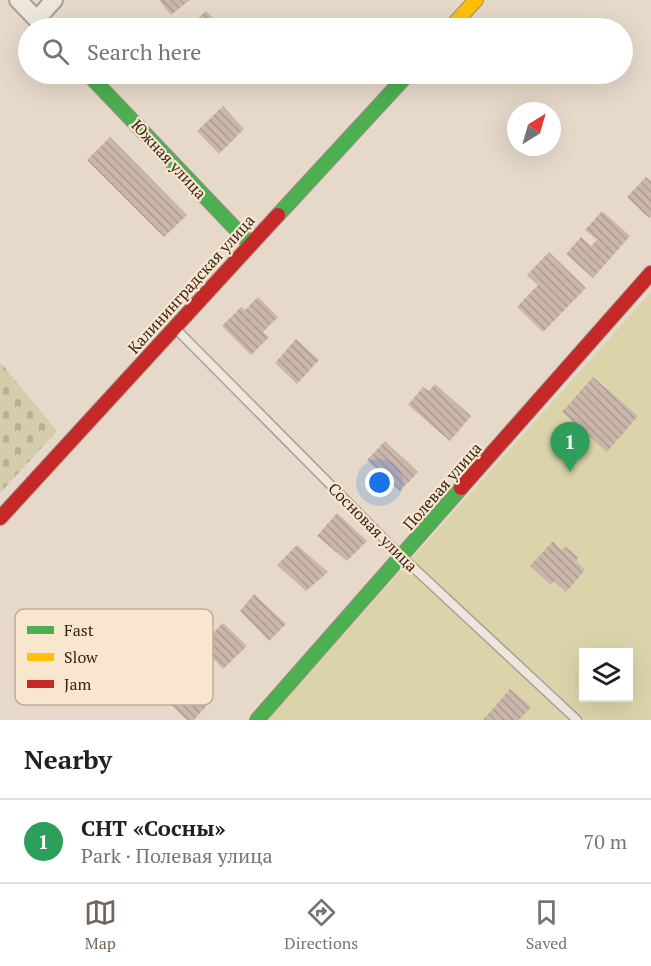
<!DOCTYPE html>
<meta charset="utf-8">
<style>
:root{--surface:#fff;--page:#f2f2f2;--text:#202124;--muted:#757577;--line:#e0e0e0;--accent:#766458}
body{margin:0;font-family:"PT Serif",serif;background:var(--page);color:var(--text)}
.controls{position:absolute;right:18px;bottom:18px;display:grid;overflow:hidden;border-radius:0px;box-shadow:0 6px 24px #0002}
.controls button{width:54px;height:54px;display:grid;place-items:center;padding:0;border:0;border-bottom:2px solid var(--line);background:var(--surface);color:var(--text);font:30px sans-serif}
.compass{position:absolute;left:507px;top:102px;width:54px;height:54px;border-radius:50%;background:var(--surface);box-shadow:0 6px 24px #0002;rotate:37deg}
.you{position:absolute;left:380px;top:483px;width:21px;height:21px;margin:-15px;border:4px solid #fff;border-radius:50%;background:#1a73e8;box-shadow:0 0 0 9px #1a73e833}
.badge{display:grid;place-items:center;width:39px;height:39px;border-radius:50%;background:var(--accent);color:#fff;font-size:20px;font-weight:700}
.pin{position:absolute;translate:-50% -50px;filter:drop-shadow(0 2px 3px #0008)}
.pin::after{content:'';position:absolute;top:32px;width:21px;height:18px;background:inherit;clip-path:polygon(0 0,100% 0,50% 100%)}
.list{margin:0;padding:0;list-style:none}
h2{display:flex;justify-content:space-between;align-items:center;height:78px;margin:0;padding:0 24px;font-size:26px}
h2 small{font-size:20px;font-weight:400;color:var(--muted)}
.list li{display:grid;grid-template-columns:39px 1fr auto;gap:18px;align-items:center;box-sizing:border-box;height:84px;padding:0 24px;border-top:2px solid var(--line)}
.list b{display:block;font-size:22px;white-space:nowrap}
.list p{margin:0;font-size:20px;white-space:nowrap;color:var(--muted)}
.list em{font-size:20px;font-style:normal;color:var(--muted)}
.icon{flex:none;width:33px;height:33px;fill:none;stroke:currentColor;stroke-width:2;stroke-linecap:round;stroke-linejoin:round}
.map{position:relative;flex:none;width:651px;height:720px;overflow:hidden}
.search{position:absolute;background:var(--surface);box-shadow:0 6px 24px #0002;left:18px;right:18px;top:18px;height:66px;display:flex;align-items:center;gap:15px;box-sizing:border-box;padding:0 21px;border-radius:33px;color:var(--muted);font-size:22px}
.sheet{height:162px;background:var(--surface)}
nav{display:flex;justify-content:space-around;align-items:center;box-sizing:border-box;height:84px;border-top:2px solid var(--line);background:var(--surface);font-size:16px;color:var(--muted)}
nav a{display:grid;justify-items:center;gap:3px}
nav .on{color:var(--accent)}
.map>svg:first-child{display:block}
.cemetery{fill:url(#cemetery-stones)}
.garden{fill:#dbd4ab;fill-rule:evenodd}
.building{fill:url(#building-back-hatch)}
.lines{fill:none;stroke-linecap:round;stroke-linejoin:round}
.lane-casing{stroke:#ab9e94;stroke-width:11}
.street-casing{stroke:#ab9e94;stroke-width:20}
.fast-casing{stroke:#9a8e84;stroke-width:16}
.slow-casing{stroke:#9a8e84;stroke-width:16}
.jam-casing{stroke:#9a8e84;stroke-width:16}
.lane{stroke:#ede6dd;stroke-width:8}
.street{stroke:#ede6dd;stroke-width:16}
.fast{stroke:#4caf50;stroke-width:14}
.slow{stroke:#ffc107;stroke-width:14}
.jam{stroke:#c62828;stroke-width:14}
.labels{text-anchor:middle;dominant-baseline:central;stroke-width:4.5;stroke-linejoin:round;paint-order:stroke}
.street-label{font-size:16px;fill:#3a251b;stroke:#f9e6ce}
.key{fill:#f9e6ce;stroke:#c0ac98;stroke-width:1.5}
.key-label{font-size:16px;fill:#3a251b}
</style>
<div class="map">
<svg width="651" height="720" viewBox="0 0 651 720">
<defs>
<pattern id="cemetery-stones" width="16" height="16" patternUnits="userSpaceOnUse" patternTransform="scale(1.5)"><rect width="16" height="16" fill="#d4cdab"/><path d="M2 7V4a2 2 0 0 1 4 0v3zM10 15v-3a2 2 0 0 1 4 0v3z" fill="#b7b093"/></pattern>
<pattern id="building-back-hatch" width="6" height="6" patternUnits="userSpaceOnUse" patternTransform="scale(1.5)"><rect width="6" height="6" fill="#cab6aa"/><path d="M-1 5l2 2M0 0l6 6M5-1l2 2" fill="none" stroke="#ae9c92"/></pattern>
</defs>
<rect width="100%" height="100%" fill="#e6d9ca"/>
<path class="cemetery" d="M0,362L57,431L0,493Z"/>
<path class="garden" d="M651,292V720H267ZM584,652H628V698H584Z"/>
<path class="building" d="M159,0H190L171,15Z
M206,11L222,28H187Z
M223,106L244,129L219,154L197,131Z
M110,137L187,215L164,237L87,160Z
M646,177L651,181V216L649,218L627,197Z
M602,211L630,236L593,278L566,254L581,237L591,246L597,240L585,230Z
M549,252L586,288L543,332L517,307L538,285L527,275Z
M258,297L278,317L263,332L269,337L251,355L222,326L241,307L245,310Z
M296,339L319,360L297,384L275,363Z
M593,377L638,416L607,452L562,412Z
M435,384L471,416L450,441L408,405L423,387L429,391Z
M385,441L418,472L400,491L367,460Z
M337,513L367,541L347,561L317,536Z
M553,541L561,550L566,547L578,557L576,561L585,570L566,592L554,581L551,585L530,566Z
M297,545L328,572L306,591L277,565Z
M254,594L286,624L269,641L240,611Z
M223,623L247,646L223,669L201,645Z
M178,674L209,703L194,720H187L159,694Z
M510,689L531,707L519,720H483Z"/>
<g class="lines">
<defs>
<path id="lane" d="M177,330L402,557L577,720"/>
<path id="street" d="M18,0L45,28
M37,19L54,0"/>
<path id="fast" d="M88,74L250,244
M278,215L408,74
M257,720L461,488"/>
<path id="slow" d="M450,28L476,0"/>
<path id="jam" d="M461,488L651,273
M0,518L278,215"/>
</defs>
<use href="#lane" class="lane-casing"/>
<use href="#street" class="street-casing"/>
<use href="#fast" class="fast-casing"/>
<use href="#slow" class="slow-casing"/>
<use href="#jam" class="jam-casing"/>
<use href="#lane" class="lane"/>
<use href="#street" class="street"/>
<use href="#fast" class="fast"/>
<use href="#slow" class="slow"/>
<use href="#jam" class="jam"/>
</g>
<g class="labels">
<g class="street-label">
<text transform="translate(169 159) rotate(47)">Южная улица</text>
<text transform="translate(191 284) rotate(-48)">Калининградская улица</text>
<text transform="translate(442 486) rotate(-49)">Полевая улица</text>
<text transform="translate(373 527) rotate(45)">Сосновая улица</text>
</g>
</g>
<rect x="15" y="609" width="198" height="96" rx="9" class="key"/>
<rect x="27" y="626" width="27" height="8" fill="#4caf50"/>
<rect x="27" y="653" width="27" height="8" fill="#ffc107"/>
<rect x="27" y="680" width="27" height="8" fill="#c62828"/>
<g class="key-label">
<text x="64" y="636">Fast</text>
<text x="64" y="663">Slow</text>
<text x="64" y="690">Jam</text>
</g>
</svg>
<div class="controls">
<button><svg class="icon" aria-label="layers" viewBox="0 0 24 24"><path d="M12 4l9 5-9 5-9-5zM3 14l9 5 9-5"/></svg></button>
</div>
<svg class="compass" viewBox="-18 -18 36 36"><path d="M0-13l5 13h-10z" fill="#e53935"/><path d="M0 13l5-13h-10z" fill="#757577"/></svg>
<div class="you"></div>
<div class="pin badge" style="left:570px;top:472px;background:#2e9e5b">1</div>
<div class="search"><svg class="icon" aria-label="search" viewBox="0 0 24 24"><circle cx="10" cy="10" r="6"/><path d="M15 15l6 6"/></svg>Search here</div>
</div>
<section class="sheet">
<h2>Nearby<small></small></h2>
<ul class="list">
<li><span class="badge" style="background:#2e9e5b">1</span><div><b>СНТ «Сосны»</b><p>Park · Полевая улица</p></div><em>70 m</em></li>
</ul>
</section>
<nav>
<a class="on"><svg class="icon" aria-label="map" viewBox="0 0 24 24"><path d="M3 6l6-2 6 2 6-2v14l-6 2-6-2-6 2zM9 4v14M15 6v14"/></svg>Map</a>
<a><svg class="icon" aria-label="directions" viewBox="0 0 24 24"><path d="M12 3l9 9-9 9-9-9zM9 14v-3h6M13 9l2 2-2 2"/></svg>Directions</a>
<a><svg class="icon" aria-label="saved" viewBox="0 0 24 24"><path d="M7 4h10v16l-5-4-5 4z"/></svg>Saved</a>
</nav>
